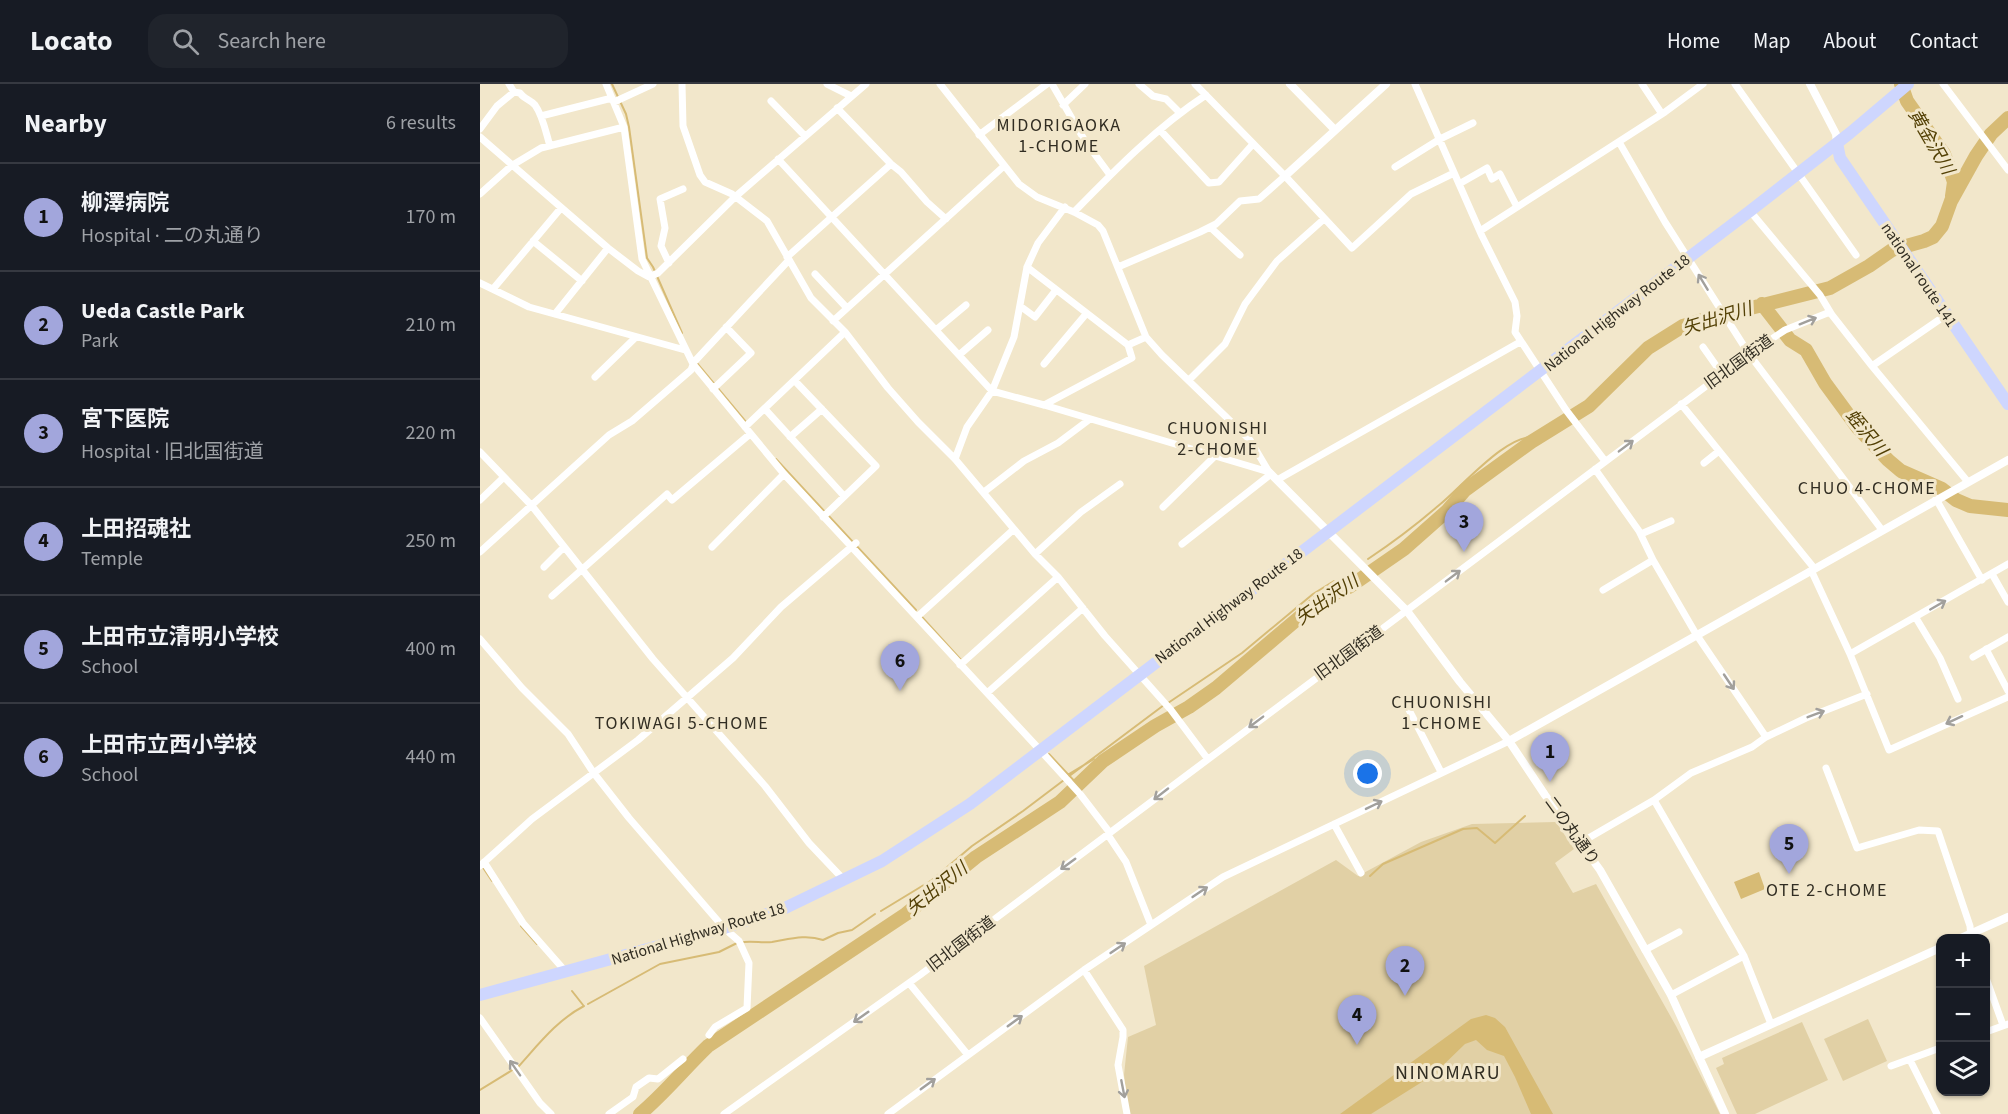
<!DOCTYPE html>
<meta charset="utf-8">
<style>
:root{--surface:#171b24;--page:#20242c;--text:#f1f3f6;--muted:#9ea1a6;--line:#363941;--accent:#a2a6dc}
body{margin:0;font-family:"Source Sans 3","Noto Sans JP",sans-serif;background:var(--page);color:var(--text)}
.controls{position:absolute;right:18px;bottom:18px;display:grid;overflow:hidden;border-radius:12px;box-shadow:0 2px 4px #0004}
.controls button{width:54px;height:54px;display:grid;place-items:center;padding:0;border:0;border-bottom:2px solid var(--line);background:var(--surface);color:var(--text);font:30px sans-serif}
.you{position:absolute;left:888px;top:690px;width:21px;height:21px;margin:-15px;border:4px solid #fff;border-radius:50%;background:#1a73e8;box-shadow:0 0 0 9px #1a73e833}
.badge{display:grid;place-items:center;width:39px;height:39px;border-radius:50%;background:var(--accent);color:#111;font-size:20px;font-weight:700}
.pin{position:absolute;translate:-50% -50px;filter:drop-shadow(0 2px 3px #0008)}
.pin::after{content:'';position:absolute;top:32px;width:21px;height:18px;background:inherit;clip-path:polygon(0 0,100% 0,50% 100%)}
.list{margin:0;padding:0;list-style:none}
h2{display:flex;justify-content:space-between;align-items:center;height:78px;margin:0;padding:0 24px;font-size:26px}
h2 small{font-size:20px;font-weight:400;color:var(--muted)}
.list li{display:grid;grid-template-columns:39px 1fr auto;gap:18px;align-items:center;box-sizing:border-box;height:108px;padding:0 24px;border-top:2px solid var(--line)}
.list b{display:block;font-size:22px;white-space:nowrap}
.list p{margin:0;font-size:20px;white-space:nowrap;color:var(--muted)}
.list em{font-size:20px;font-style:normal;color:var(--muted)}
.icon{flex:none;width:33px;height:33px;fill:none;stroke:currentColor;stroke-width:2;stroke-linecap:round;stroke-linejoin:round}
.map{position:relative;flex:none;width:1528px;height:1030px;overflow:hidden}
header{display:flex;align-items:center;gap:36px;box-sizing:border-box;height:84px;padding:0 30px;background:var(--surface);border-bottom:2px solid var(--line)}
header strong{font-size:28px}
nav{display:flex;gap:33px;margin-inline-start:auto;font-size:21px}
.search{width:420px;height:54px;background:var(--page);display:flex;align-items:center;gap:15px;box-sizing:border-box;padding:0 21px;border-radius:18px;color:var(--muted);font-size:22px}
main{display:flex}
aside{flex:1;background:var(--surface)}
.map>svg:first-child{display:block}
.green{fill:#e1d0a5}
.water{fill:#d7bb75}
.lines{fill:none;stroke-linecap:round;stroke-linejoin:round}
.stream{stroke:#d7bb75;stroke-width:2}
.river{stroke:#d7bb75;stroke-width:14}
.minor{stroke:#fff;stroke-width:7}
.tertiary{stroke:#fff;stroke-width:8}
.trunk{stroke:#ced6fe;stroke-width:12}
.oneway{stroke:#a2a09c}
.labels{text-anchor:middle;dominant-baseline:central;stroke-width:6;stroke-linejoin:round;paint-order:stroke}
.street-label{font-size:16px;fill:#312d22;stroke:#f2e7cb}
.neighbourhood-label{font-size:18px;letter-spacing:1.5px;fill:#312d22;stroke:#f2e7cb}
.water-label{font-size:18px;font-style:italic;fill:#534005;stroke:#f2e7cb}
.quarter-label{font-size:20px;letter-spacing:1.5px;fill:#312d22;stroke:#f2e7cb}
</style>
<header>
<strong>Locato</strong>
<div class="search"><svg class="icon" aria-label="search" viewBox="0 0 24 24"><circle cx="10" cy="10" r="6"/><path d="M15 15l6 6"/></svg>Search here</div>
<nav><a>Home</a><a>Map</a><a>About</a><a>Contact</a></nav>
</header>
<main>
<aside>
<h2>Nearby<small>6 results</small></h2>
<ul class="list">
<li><span class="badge">1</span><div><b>柳澤病院</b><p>Hospital · 二の丸通り</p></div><em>170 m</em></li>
<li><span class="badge">2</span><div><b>Ueda Castle Park</b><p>Park</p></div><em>210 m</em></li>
<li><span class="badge">3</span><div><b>宮下医院</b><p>Hospital · 旧北国街道</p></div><em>220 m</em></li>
<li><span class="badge">4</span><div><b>上田招魂社</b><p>Temple</p></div><em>250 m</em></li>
<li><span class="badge">5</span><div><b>上田市立清明小学校</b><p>School</p></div><em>400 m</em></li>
<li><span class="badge">6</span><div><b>上田市立西小学校</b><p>School</p></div><em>440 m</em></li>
</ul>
</aside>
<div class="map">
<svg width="1528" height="1030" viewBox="0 0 1528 1030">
<rect width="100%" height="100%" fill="#f2e7cb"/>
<path class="green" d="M1076,738L1094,765L1075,779L1093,809L1116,800L1196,942L1240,1030H649L644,991L648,953L676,941L664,882L856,776L878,792L941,758L992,740Z
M1388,935L1407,977L1363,997L1344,955Z
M1322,938L1348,996L1275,1030H1257L1236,984L1244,980L1242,974Z"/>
<path class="water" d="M1279,788L1285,805L1261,815L1254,798Z
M1006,931L1015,934L1025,943L1073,1030H1051L1035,993L1024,972L1007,966L996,956L985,960L953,991L891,1030H860L991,935Z"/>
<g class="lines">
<path class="stream" d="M132,0L146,30L149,43L167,174L173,183L202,249
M216,278L266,338
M296,375L436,526
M888,475C912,459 936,441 958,422C979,406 1030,345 1057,354
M441,532L482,577
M688,619L762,569L833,510L854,497
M569,670L599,702
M589,690L614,675
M588,693L684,621
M2,782L12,797
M890,792L903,780L983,745L997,744L1015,759L1045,732
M401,827L452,796L492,762L543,727L584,696
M41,842L57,860
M264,858C273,857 284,859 292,858C310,855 326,850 343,856L358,849L372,846L395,830
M92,907L103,921
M108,920L180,880L239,868L257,859
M38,983C58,961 77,936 104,922
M0,1006L34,985"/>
<path class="river" d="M1421,0L1427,17L1464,70L1469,83L1474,98L1472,112
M1282,220L1310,256L1326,266L1345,299L1378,344L1408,376L1421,387L1462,405L1476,416L1490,422L1528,426
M160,1030C185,1009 204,985 228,962L426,830L496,773L580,718L623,677L675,642L709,623L736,604L828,526L839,517L869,503L924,465L967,427L985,406L1051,358L1109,322L1168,264L1203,242L1223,236L1350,204L1389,182L1412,166L1444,157L1453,153L1462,142L1471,117L1496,72L1511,50L1528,34"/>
<path class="minor" d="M29,0L34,8L40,9C44,15 51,16 55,21C63,32 66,49 70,62
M126,0L144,43L162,175L213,280L304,390L560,666L600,710L630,749
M202,0L203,42L220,91L225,98L252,110L287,137L331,214L365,248L408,304L438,338L475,375L555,470L578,493L625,552L691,626L727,674
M347,0L371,12
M460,0L539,100L557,113L594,128L618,141L623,147L666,253L682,271L770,356L789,388
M572,0L605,57L630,91
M659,0L673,12L686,15L699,28
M715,0L805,92L872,164L931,110L974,89
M935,0L1002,152L1035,218L1037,232L1035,248L1086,326L1125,377
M1162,0L1182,30
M1255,0L1376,171
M1463,0L1528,86
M291,17L325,52
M134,18L173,0
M583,21L605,0
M357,24L411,80L421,88L447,118L466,135
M61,32L132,14
M0,45L17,22L34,8
M680,46L729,99L739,98L773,60
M499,51L567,0
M0,53L128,164L158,187L169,193L178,189L255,113L386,0
M1139,58L1185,138L1269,270L1402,446
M298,75L512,307L564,321L789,388
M915,83L960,55L993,39
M979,100L1007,84L1012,95L1020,90L1037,123
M0,110L31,82L61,64L144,43
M1270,127L1340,211L1352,231L1392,282L1488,398
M594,128C635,86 677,43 726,11
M730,143L760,171
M1000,147L1185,28L1223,0
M53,157L102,197
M307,173L411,80
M189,179L181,162L185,144L180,115L203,105
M547,183L648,261L652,274L564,321
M638,183L720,148L736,140L760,117L779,115L805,92
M335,190L367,224
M0,199L49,223L205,266
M13,205L81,124
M540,222L555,233L576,206
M75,230L128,164
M353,237L524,82
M456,246L486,221
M648,261L666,253
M1223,263L1242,290
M479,271L508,246
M564,280L606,230
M1392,282L1466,231
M115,293L156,253
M709,296L745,260L765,220L797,177L844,135
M315,297L396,382L343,433
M233,305L271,269L246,243
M1201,320L1334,484
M285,325L364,412
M265,343L365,248
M310,353L342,325
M0,368L52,422L173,575L285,702L329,759L365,797
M475,375L487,343L512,307L534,253L547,183L558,159L585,123
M1224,379L1239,367
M1115,385L1159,447L1173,476L1216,550L1286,653
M797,396L1040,258
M504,408L544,377L578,359L610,335
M1456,415L1502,496
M0,416L24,393
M683,423L734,373
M1161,450L1191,437
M702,460L791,390
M232,463L304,390
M0,468L129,351L152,337L211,286L214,278L309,176
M555,470L601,428L640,400
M64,483L84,463
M1331,486L1370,570L1409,666L1528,613
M1512,490L1528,518
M1123,506L1173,476
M72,512L187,410L192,416L270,350
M437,533L534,445
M1436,534L1460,574L1478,615
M0,555L42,604L88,650L113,688L149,734L244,844L259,857L269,879L267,924L235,943L229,951
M1506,565L1528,607
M1370,570L1528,480
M1493,573L1528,553
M480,581L578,493
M507,609L603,524
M927,622L961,688
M1346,684L1377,764L1439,746L1458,747L1490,842L1491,854
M1174,716L1264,872L1291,940
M854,740L881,789
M628,751L646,778L671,841
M1100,759L1174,716L1211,689L1272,663L1286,653L1326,634L1387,610
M4,778L43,839L86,888
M0,782L52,735L158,656L253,574L301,523L376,459
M1165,866L1199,848
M604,886L643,946V953L638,981L647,1030
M1506,894L1523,941
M429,899L488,971
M1191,911L1264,872
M0,934L60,1019L71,1030
M1506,948L1528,940
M1430,976L1457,1030
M1411,982L1460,964
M129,1030L153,1013L156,1003L169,994L178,995L203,975
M244,1030L440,891L1269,270L1305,246L1350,228
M408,1030L604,886L743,793L1029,657"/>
<path class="tertiary" d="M810,0L855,46
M1330,0L1356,50L1357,59
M805,92L906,0
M789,388L927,527L980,598L1029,657L1065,711L1120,786L1191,911L1245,1030
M1029,657L1528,376
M1481,854L1528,833
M1219,973L1460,864"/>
<path class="trunk" d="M1357,59L1360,74L1528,320
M0,911L244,844L305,824L402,777L490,720L1270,127L1370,49L1428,0"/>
</g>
<defs><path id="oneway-shaft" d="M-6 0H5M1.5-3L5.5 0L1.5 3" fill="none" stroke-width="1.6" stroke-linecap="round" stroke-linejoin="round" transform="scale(1.5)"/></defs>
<g class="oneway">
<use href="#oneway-shaft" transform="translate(1223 198) rotate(-121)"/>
<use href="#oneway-shaft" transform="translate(1328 237) rotate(-22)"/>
<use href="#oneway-shaft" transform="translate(1146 362) rotate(-37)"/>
<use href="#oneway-shaft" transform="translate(973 492) rotate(-37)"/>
<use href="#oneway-shaft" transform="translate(1458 521) rotate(-30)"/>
<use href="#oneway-shaft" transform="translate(1249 598) rotate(56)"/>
<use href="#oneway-shaft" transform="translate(1336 630) rotate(-21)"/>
<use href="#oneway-shaft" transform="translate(1474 636) rotate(155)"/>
<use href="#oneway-shaft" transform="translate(776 638) rotate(143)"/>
<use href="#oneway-shaft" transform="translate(681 710) rotate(142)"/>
<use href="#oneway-shaft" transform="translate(894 721) rotate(-26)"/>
<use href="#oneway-shaft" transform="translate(588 780) rotate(144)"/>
<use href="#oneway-shaft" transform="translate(720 808) rotate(-34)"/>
<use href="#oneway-shaft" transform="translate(638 864) rotate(-34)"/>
<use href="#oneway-shaft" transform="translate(381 933) rotate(145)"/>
<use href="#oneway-shaft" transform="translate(535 937) rotate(-36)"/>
<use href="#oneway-shaft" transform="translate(35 984) rotate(-125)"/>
<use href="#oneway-shaft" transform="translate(448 1000) rotate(-36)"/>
<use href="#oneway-shaft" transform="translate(643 1005) rotate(79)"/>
</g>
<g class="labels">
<g class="street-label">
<text transform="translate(1439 191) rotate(56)">national route 141</text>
<text transform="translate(1137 229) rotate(-38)">National Highway Route 18</text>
<text transform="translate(1259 278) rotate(-36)">旧北国街道</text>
<text transform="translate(749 522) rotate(-37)">National Highway Route 18</text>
<text transform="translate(869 569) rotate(-36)">旧北国街道</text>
<text transform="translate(1092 747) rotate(54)">二の丸通り</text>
<text transform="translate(218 850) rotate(-17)">National Highway Route 18</text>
<text transform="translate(481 860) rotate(-37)">旧北国街道</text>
</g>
<g class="neighbourhood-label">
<text x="579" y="41">MIDORIGAOKA<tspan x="579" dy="21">1-CHOME</tspan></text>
<text x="738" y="344">CHUONISHI<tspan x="738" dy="21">2-CHOME</tspan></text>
<text x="1387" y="404">CHUO 4-CHOME</text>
<text x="962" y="618">CHUONISHI<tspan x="962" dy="21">1-CHOME</tspan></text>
<text x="202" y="639">TOKIWAGI 5-CHOME</text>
<text x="1347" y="806">OTE 2-CHOME</text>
</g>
<g class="water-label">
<text transform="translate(1451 58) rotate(60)">黄金沢川</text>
<text transform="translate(1237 235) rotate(-17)">矢出沢川</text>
<text transform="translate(1386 349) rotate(50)">蛭沢川</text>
<text transform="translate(847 516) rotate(-35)">矢出沢川</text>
<text transform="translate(457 805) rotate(-39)">矢出沢川</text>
</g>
<g class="quarter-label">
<text x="968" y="989">NINOMARU</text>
</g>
</g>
</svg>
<div class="controls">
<button>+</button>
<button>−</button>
<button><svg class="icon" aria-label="layers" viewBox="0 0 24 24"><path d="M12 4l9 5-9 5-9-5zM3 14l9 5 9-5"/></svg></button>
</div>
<div class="you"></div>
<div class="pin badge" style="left:1070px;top:698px">1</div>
<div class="pin badge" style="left:925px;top:912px">2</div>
<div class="pin badge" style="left:984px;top:468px">3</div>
<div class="pin badge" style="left:877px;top:961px">4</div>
<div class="pin badge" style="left:1309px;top:790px">5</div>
<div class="pin badge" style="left:420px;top:607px">6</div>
</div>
</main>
